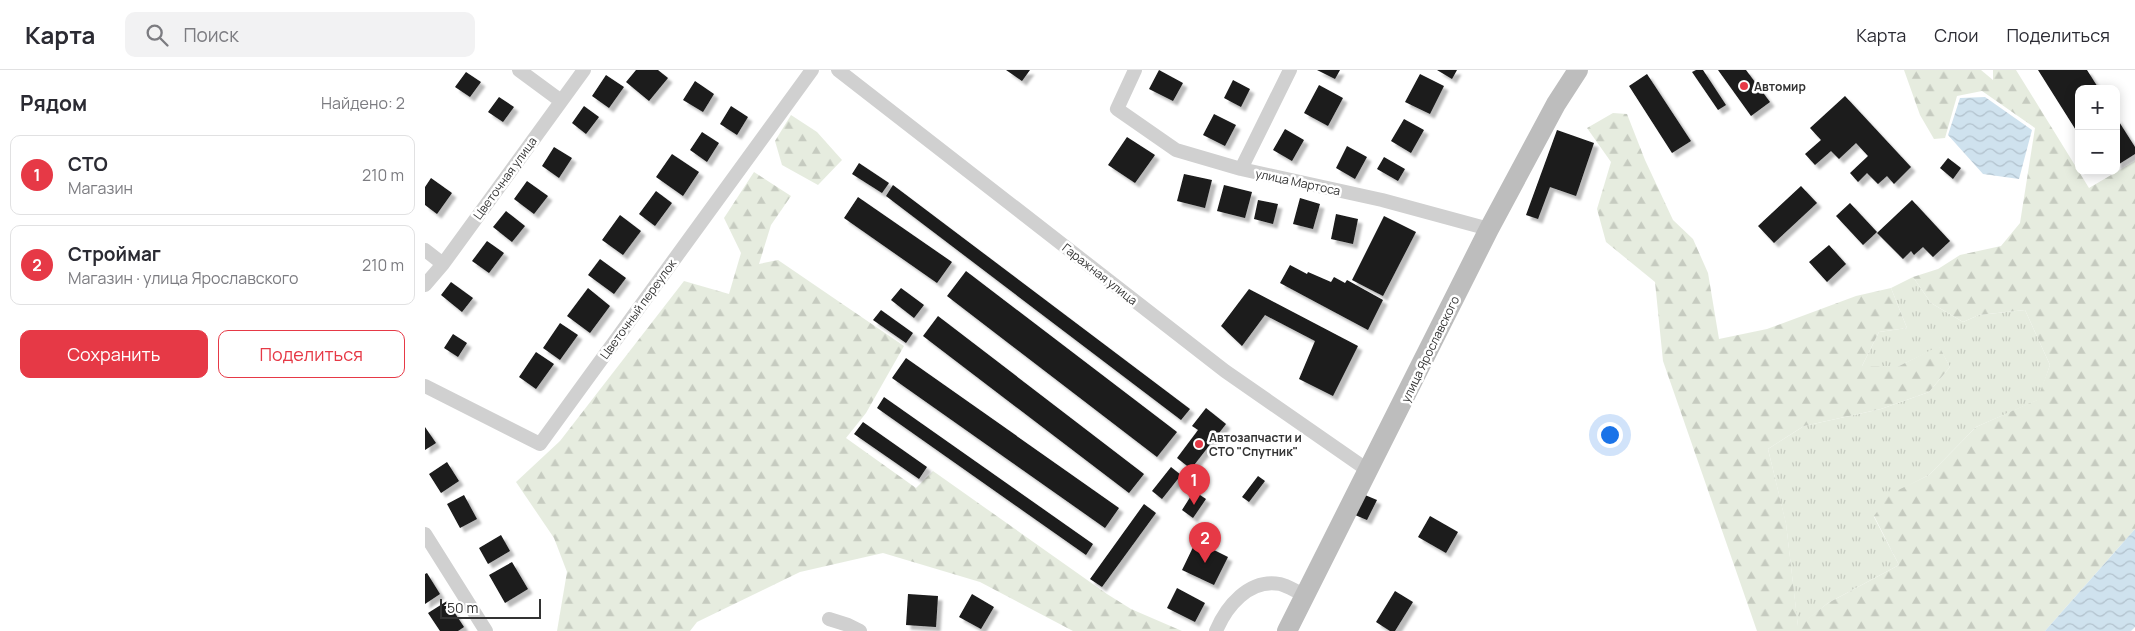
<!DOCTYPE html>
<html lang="ru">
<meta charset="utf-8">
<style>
:root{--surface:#fff;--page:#f2f2f3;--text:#2b2b33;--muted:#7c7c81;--line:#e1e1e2;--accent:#e63946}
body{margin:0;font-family:Manrope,sans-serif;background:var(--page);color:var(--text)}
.controls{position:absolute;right:15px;top:15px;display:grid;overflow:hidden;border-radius:10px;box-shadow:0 2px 12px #0003}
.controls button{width:45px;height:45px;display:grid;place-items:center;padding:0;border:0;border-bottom:1px solid var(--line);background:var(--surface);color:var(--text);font:25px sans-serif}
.scale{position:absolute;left:15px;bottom:12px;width:101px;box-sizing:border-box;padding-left:5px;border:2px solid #333;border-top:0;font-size:14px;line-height:18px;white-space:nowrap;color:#333;-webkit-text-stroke:4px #fff;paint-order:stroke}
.you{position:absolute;left:1184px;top:364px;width:18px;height:18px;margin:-12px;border:4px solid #fff;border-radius:50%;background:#1a73e8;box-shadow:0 0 0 8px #1a73e833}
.badge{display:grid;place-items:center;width:32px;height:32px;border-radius:50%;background:var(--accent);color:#fff;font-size:16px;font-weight:700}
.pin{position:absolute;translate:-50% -41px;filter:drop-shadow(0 1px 2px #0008)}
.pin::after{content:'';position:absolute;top:26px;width:18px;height:15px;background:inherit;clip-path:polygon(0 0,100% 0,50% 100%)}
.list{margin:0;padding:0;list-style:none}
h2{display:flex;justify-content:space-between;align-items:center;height:65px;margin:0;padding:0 20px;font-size:21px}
h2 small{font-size:16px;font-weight:400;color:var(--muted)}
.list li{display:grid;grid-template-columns:32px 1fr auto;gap:15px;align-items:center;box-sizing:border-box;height:80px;margin:0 10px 10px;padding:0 10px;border:1px solid var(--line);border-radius:10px}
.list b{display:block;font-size:19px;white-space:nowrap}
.list p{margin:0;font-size:16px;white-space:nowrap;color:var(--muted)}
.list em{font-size:16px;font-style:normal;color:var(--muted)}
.actions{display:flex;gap:10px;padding:15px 20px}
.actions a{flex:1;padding:11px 0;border:1px solid var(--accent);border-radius:10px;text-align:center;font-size:18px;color:var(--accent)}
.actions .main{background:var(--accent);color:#fff}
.icon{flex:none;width:28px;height:28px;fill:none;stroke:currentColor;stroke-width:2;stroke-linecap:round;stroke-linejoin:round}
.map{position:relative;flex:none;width:1710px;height:561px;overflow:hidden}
header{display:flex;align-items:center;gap:30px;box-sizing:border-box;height:70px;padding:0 25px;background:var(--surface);border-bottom:1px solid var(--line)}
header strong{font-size:24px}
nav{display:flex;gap:28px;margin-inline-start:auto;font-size:18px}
.search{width:350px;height:45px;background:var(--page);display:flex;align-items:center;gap:12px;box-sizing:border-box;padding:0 18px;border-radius:10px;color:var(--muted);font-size:19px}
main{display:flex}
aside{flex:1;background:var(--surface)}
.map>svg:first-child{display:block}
.grass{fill:url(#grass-tufts)}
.forest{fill:url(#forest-firs)}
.water{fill:url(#water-waves)}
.building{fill:#1a1a1a;filter:url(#shadow)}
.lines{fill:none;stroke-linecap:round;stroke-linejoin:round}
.street{stroke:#d0d0d0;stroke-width:14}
.secondary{stroke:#bdbdbd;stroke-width:20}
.poi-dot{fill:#e63946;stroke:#fff;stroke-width:2}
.labels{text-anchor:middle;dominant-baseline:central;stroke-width:5;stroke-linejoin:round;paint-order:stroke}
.poi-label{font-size:12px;font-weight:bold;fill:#333;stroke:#fff;text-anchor:start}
.street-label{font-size:12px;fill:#333;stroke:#fff}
</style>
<header>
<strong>Карта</strong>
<div class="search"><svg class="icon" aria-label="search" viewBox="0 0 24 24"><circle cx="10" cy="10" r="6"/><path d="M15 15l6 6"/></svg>Поиск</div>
<nav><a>Карта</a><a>Слои</a><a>Поделиться</a></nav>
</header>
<main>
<aside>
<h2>Рядом<small>Найдено: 2</small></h2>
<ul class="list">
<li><span class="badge">1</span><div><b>СТО</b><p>Магазин</p></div><em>210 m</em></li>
<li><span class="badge">2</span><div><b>Строймаг</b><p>Магазин · улица Ярославского</p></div><em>210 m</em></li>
</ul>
<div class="actions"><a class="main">Сохранить</a><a>Поделиться</a></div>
</aside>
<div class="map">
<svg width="1710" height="561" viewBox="0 0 1710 561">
<defs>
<pattern id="grass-tufts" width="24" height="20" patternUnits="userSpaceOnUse" patternTransform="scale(1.25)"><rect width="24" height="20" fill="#e6ecdf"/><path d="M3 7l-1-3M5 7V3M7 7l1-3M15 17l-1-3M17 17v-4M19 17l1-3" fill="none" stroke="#c6cbc0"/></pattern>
<pattern id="forest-firs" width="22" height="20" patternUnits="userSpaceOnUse" patternTransform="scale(1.25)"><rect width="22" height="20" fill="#e6ecdf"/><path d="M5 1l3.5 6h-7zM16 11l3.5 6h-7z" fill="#c6cbc0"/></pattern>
<pattern id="water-waves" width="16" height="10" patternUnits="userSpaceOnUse" patternTransform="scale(1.25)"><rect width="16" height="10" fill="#cfe2ee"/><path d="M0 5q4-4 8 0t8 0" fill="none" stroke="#b2c2cd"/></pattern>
<filter id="shadow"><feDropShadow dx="4.5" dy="4.5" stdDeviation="1" flood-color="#0004"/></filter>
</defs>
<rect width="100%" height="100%" fill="#fff"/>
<path class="grass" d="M1488,207L1506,233L1538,252L1554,245L1600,240L1625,295L1613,330L1551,357L1504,405L1465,425L1449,447L1474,495L1403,533L1373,557L1361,454L1343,379L1379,356L1456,339L1504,322L1525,297L1514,277L1474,296H1437L1454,262L1482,258L1466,218Z"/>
<path class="forest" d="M1479,0H1556L1568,10V0H1591L1664,118L1710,91V459L1620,561H1332L1238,291L1230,212L1181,172L1172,139L1186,92L1162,58L1188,43L1202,44L1220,90L1248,150L1268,169L1283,203L1294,269L1342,259L1431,226L1466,218L1482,258L1454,262L1437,296H1474L1514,276L1525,297L1504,322L1456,339L1379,356L1343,379L1361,453L1373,556L1403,533L1474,495L1449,446L1465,424L1504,405L1551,357L1612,330L1625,295L1600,240L1554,245L1538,252L1506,233L1488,207L1513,199L1535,185L1576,176L1595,153L1610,58L1557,21L1532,26L1520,68L1509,69L1495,45Z
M366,45L392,62L417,90L393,115L357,95L350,71Z
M329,102L366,126L346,155L334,194L353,190L479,276L441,343L421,368L491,418L508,401L682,524L706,539L757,561H648L555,512L458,483L375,502L272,552L265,561H132L142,502L129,468L91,412L135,371L259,211L304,224L316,183L299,148Z"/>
<path class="water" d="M1560,27L1607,60L1594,109L1558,104L1523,65L1535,28Z
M1710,459V557L1706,561H1620Z"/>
<path class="building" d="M211,0H233L243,8L224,31L201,12Z
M581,0H605L597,11Z
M734,0L758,13L748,31L724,19Z
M892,0H915L910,9Z
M1012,0H1032L1027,9Z
M1271,0H1278L1301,35L1293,40L1267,2Z
M1293,0H1321L1345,32L1326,46Z
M1613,0H1662L1674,19H1654V65Z
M41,2L56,12L45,27L30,17Z
M995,4L1019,16L1005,44L980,32Z
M1222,4L1266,71L1247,83L1204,16Z
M181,5L199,17L184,38L167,26Z
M808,10L825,19L816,37L799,28Z
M270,11L289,24L278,42L258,30Z
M894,15L918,28L903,56L879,43Z
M1420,26L1486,97L1469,114L1462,106L1453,114L1442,103L1433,112L1425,103L1443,86L1431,73L1414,89L1406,81L1390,95L1380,84L1396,70L1385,58Z
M74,27L89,37L78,52L63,42Z
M159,36L174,47L161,64L147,53Z
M306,36L323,47L312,65L295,54Z
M789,44L811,55L800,76L778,65Z
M1691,47L1710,77V84L1691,96Z
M979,49L999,60L986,83L966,71Z
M860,59L879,70L867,91L848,80Z
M1132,60L1169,73L1151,126L1125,117L1113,149L1101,145Z
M277,62L294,73L282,92L265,80Z
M702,67L730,85L710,113L683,95Z
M922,76L942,87L930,109L911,98Z
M129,77L147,88L134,108L117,96Z
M247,84L274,102L258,126L231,107Z
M959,87L980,99L973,111L952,99Z
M1523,88L1536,98L1528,109L1515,98Z
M434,93L464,113L457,123L427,104Z
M759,104L787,110L780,138L752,131Z
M6,108L27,123L12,144L0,135V117Z
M102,111L123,126L109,144L89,129Z
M468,115L765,339L756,350L461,126Z
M799,115L827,122L820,148L792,141Z
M1376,116L1392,133L1349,173L1333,156Z
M231,121L247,133L230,156L214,144Z
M433,127L527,192L512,213L419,148Z
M875,128L895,134L888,159L868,154Z
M833,130L853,134L848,154L829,149Z
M1487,130L1525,171L1508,187L1498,177L1489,185L1486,181L1478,189L1452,163Z
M1425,133L1452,162L1438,175L1411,146Z
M81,141L100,156L87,172L68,157Z
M911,144L933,149L928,174L906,169Z
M195,145L216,161L198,185L177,170Z
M959,146L991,162L958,226L927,210Z
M62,171L79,183L64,203L47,191Z
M1404,175L1421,194L1402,212L1384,192Z
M175,189L201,208L189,224L163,205Z
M865,195L882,204L883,202L906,212L909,207L920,213L922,210L958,230L943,260L855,213Z
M541,201L752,362L732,387L522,226Z
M26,212L48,228L37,242L16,225Z
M163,218L185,236L165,263L142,246Z
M476,218L499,235L489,248L466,230Z
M824,219L933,276L908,326L874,309L890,271L840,245L817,276L796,256Z
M456,240L488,263L481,273L448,250Z
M513,246L719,404L704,423L498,266Z
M135,253L153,265L135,290L118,278Z
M28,264L42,273L33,287L19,278Z
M111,282L129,294L111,319L94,307Z
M481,288L694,438L680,458L467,308Z
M459,327L668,474L661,485L452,338Z
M781,338L801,354L766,399L752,388L773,360L767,356Z
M438,352L502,397L494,409L429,364Z
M0,357L11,373L0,380Z
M22,392L34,411L16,423L4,404Z
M746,397L756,405L737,429L727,421Z
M833,406L840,411L824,432L817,427Z
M769,421L781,429L768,448L757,440Z
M39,425L52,449L35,458L22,434Z
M940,425L952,430L942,450L930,445Z
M719,434L731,443L677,517L665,509Z
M1005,446L1033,462L1021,483L993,467Z
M76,465L85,481L63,494L54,478Z
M771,471L803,487L789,515L757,500Z
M87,492L103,519L80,533L64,505Z
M2,503L15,524L0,534V504Z
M752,518L780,533L770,552L742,538Z
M970,521L988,532L970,561H965L951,552Z
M483,524L513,526L511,557L481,555Z
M547,524L569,537L556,559L534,547Z
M22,531L39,557L33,561H15L3,543Z"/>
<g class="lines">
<path class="street" d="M94,0L136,31
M413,0L800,301L944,401
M710,0L692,39L751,80L816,99L957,130L1064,159
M816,99L865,0
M0,180L18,194
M0,215L18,194L159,0
M0,316L115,374L387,0
M0,464L61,561
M404,549L423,555L435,561
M791,561C801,537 824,508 855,514C863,516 872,522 880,525"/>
<path class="secondary" d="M862,561L1064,159L1131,34L1153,0"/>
</g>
<g class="poi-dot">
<circle cx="1319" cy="16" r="5"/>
<circle cx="774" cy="374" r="5"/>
</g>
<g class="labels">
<g class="poi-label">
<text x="1329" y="16">Автомир</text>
<text x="784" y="367">Автозапчасти и<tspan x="784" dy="14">СТО "Спутник"</tspan></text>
</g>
<g class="street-label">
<text transform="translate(80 108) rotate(-54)">Цветочная улица</text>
<text transform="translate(873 112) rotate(12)">улица Мартоса</text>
<text transform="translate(675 204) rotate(38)">Гаражная улица</text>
<text transform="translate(213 239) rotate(-54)">Цветочный переулок</text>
<text transform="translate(1005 279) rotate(-64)">улица Ярославского</text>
</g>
</g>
</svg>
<div class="controls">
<button>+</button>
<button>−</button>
</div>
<div class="scale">50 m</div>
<div class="you"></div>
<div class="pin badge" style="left:769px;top:435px">1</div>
<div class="pin badge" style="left:780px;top:493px">2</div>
</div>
</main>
